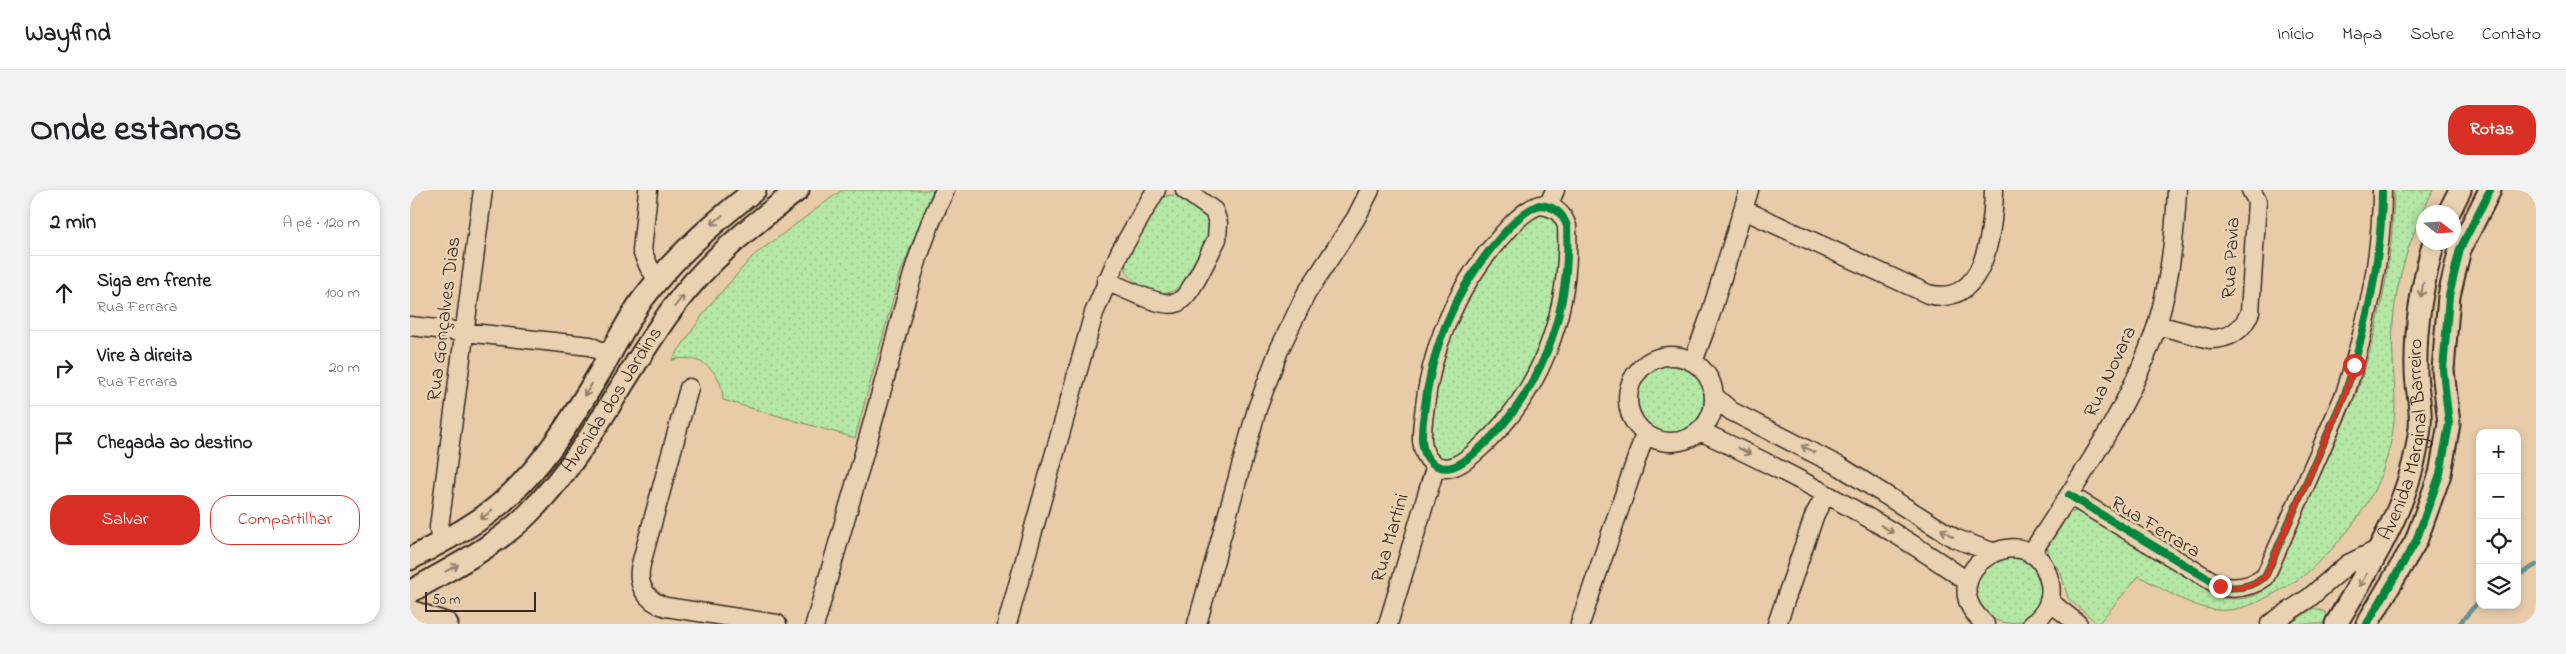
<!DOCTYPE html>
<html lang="pt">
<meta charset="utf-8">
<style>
:root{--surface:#fff;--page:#f2f2f2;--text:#202124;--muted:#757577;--line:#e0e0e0;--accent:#d93025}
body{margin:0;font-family:"Indie Flower",sans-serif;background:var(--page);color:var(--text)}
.controls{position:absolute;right:15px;bottom:15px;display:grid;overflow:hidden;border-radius:10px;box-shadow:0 2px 8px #0003}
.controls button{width:45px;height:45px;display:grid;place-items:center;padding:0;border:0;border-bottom:1px solid var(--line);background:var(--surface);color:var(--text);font:25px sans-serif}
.compass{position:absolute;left:2006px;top:15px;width:45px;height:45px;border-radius:50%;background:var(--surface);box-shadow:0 2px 8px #0003;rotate:107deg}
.scale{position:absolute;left:15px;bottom:12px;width:111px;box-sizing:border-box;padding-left:5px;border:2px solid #3b2a1e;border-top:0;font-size:14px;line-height:18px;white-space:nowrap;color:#3b2a1e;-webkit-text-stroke:4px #e9d1b2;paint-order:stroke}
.stop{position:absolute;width:15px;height:15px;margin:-11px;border:4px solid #d93025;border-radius:50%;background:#fff}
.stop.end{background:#d93025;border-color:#fff;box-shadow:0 1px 5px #0008}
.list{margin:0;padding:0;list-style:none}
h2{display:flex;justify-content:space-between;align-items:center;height:65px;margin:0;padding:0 20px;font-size:21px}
h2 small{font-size:16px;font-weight:400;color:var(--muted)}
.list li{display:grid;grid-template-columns:32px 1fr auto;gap:15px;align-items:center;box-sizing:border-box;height:75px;padding:0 20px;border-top:1px solid var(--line)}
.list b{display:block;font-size:19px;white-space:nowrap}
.list p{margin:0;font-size:16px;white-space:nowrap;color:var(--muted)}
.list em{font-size:16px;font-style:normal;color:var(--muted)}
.actions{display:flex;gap:10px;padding:15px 20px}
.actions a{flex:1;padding:11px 0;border:1px solid var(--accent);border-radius:20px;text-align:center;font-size:18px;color:var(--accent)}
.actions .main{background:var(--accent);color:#fff}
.icon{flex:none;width:28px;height:28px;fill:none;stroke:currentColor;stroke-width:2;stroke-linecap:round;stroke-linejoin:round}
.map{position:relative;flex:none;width:2126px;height:434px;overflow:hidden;border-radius:20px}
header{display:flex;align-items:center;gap:30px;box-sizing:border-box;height:70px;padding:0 25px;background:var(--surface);border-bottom:1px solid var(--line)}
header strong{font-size:24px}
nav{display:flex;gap:28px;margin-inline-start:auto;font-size:18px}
.intro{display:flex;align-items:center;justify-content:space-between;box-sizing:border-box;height:120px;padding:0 30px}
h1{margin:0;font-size:35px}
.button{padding:12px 22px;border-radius:20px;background:var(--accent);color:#fff;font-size:18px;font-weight:700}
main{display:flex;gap:30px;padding:0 30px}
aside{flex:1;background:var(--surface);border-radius:20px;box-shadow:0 2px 8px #0003}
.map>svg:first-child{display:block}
.green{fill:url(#green-dots);stroke:#788862}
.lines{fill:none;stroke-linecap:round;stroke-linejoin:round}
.stream{stroke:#679091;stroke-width:4.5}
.minor-casing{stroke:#3b2a1e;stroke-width:21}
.tertiary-casing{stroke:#3b2a1e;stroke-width:25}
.minor{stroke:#e9d1b2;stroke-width:18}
.tertiary{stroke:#e9d1b2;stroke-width:21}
.cycleway-casing{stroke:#e9d1b2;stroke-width:11}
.cycleway{stroke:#00873e;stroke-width:8}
.oneway{stroke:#927e68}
.route{stroke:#d93025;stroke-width:6}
.labels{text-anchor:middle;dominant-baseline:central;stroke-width:5;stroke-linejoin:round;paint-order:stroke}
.street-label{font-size:20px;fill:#3b2a1e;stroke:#e9d1b2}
</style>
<header>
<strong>Wayfind</strong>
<nav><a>Início</a><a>Mapa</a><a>Sobre</a><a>Contato</a></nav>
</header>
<div class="intro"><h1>Onde estamos</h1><a class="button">Rotas</a></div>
<main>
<aside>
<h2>2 min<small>A pé · 120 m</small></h2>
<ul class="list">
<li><svg class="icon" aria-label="ahead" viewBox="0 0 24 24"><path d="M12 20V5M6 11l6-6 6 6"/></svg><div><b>Siga em frente</b><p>Rua Ferrara</p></div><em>100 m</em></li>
<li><svg class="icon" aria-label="right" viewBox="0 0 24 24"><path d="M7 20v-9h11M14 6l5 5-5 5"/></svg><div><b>Vire à direita</b><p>Rua Ferrara</p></div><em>20 m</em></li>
<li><svg class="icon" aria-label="arrive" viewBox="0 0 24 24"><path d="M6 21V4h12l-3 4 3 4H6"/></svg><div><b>Chegada ao destino</b></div></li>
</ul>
<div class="actions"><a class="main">Salvar</a><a>Compartilhar</a></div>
</aside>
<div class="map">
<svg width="2126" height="434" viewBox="0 0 2126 434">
<defs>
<pattern id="green-dots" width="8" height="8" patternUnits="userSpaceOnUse" patternTransform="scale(1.25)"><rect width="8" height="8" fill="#b5e7a7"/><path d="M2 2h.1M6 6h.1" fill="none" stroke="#9dc68f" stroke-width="1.8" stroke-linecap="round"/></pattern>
</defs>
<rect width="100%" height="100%" fill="#e8ccaa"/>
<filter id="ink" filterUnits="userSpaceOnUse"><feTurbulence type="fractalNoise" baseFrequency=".02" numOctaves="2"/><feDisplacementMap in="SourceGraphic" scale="10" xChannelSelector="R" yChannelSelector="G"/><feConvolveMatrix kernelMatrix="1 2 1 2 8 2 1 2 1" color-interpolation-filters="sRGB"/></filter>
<g filter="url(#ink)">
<path class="green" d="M432,0H523L489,87L445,248L313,210C313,181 290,163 262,170L299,116L343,66Z
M1984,0H2023C2004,39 1989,78 1984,122C1980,154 1985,185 1985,216C1983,289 1945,342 1892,387C1818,434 1804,429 1729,386L1688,434L1658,408L1651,383L1640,368L1637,356L1638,350L1656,323L1666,321L1676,325L1809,407C1830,412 1847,408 1862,393L1946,205C1969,139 1983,71 1984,0Z
M760,5L771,6L795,24C798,30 800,36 799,43C797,55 774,97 763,101C747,108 709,90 716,69C721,52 740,25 750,8Z
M1130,23C1137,25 1142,25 1146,31C1150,36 1149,44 1149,49C1153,102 1136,157 1108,201C1092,227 1065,261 1035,270C1015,261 1020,238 1023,219C1030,161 1051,108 1088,62C1101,47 1113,33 1130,23Z
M1227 209a34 34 0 1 1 68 0a34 34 0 1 1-68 0Z
M1566 400a33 33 0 1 1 66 0a33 33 0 1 1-66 0Z
M1904,418L1915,422L1917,429L1915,434H1880Z"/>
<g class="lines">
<path class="stream" d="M2107,386L2126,375
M2049,434L2070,410"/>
<defs>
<path id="minor" d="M238,0L232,61L239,77L248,89
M1129,15C1144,16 1152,22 1157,36C1161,123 1131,207 1062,265C1051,274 1037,284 1022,273C1008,261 1012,239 1014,223C1021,158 1046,98 1089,49C1100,36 1113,21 1129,15Z
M1138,16L1145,0
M1334,20L1518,104C1576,119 1583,39 1584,0
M696,91C712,97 751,118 766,113C781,108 799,63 807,49L808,33L804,21L775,0
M1747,135L1800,149C1820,149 1833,140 1840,122L1847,11L1841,0
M0,136L180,156L198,165
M1218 209a43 43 0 1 1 86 0a43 43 0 1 1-86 0Z
M1283,172L1300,126L1339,0
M279,198L231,374C226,395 236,411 256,417L367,434
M1304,206L1321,221L1431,277L1544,348L1582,362
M1290,241C1383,284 1475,332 1558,392
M1659,305L1810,396C1827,400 1841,397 1855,387L1935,204C1956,138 1972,70 1972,0
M30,353L29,337L73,0
M1621,364C1667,292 1721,217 1747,135C1760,92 1765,45 1767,0
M1639,411L1668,434
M405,434C429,349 455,263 478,177C494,117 507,57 535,0
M597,434L684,123L710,62L746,0
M787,434L847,219L869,160L896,104L946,28L960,0
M978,434L1026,275
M1170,434L1235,244
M1367,434L1405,324L1416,304
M1575,434C1513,381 1626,317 1640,394C1643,410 1635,425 1622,434
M1860,434L1899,408L1938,374L1971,358"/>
<g id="tertiary">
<path d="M2039,22L2050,0"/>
<path d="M0,369C31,352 63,337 90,314C132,278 162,229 190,182C204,158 216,133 232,110C264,67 303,33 345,0"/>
<path id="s1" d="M0,402C41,378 85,357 119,323C179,263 213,186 262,119C297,71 342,35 388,0"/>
<path d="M0,421L37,434"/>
<path id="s2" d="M1926,434C1963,371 2002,311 2010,237C2012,219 2006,198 2006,180C2005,136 2012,94 2024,52"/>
<path d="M1957,434L2006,351L2030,284L2039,234L2033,180L2039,106L2050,59L2080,0"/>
</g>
</defs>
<use href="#minor" class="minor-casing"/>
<use href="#tertiary" class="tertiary-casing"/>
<use href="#minor" class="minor"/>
<use href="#tertiary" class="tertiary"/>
<defs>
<path id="cycleway" d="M1129,15C1144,16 1152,22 1157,36C1161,123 1131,207 1062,265C1051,274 1037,284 1022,273C1008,261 1012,239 1014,223C1021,158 1046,98 1089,49C1100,36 1113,21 1129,15Z
M1659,305L1810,396C1827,400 1841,397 1855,387L1935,204C1956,138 1972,70 1972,0
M1957,434L2006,351L2030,284L2039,234L2033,180L2039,106L2050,59L2080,0"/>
</defs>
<use href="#cycleway" class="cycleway-casing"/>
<use href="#cycleway" class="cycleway"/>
</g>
<defs><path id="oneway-shaft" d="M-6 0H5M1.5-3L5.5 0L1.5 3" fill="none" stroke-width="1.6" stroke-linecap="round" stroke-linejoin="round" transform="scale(1.25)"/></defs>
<g class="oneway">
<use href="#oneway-shaft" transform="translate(307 30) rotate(139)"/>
<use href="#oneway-shaft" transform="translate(2012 100) rotate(101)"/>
<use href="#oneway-shaft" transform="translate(269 111) rotate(-51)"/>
<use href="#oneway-shaft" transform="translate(178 200) rotate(122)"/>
<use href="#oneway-shaft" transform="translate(1398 259) rotate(-152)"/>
<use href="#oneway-shaft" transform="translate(1334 261) rotate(26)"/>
<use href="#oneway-shaft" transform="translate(76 325) rotate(142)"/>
<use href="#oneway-shaft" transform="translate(1477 339) rotate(31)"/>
<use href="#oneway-shaft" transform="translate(1537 343) rotate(-147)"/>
<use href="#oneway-shaft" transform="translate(42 378) rotate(-28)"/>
<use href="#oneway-shaft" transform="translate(1953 390) rotate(120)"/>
</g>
</g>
<g class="lines" filter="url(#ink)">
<path class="route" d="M1810,396C1827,400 1841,397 1855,387L1935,204L1944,175"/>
</g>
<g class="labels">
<g class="street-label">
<text transform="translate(1822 68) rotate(-87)">Rua Pavia</text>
<text transform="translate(35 129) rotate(-83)">Rua Gonçalves Dias</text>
<text transform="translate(1701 182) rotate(-65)">Rua Novara</text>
<text stroke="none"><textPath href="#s1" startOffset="284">Avenida dos Jardins</textPath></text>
<text stroke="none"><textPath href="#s2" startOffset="201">Avenida Marginal Barreiro</textPath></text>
<text transform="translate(1745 338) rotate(31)">Rua Ferrara</text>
<text transform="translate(981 348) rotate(-74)">Rua Martini</text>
</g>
</g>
</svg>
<div class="controls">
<button>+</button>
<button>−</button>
<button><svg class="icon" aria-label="locate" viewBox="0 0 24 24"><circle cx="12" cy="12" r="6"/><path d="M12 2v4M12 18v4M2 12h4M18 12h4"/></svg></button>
<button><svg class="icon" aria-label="layers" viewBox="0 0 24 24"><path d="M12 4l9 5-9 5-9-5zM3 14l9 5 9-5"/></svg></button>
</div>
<svg class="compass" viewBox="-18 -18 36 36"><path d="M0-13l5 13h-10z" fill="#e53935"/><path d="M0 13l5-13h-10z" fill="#757577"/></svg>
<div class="scale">50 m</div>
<div class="stop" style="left:1944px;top:175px"></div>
<div class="stop end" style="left:1810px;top:396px"></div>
</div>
</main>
